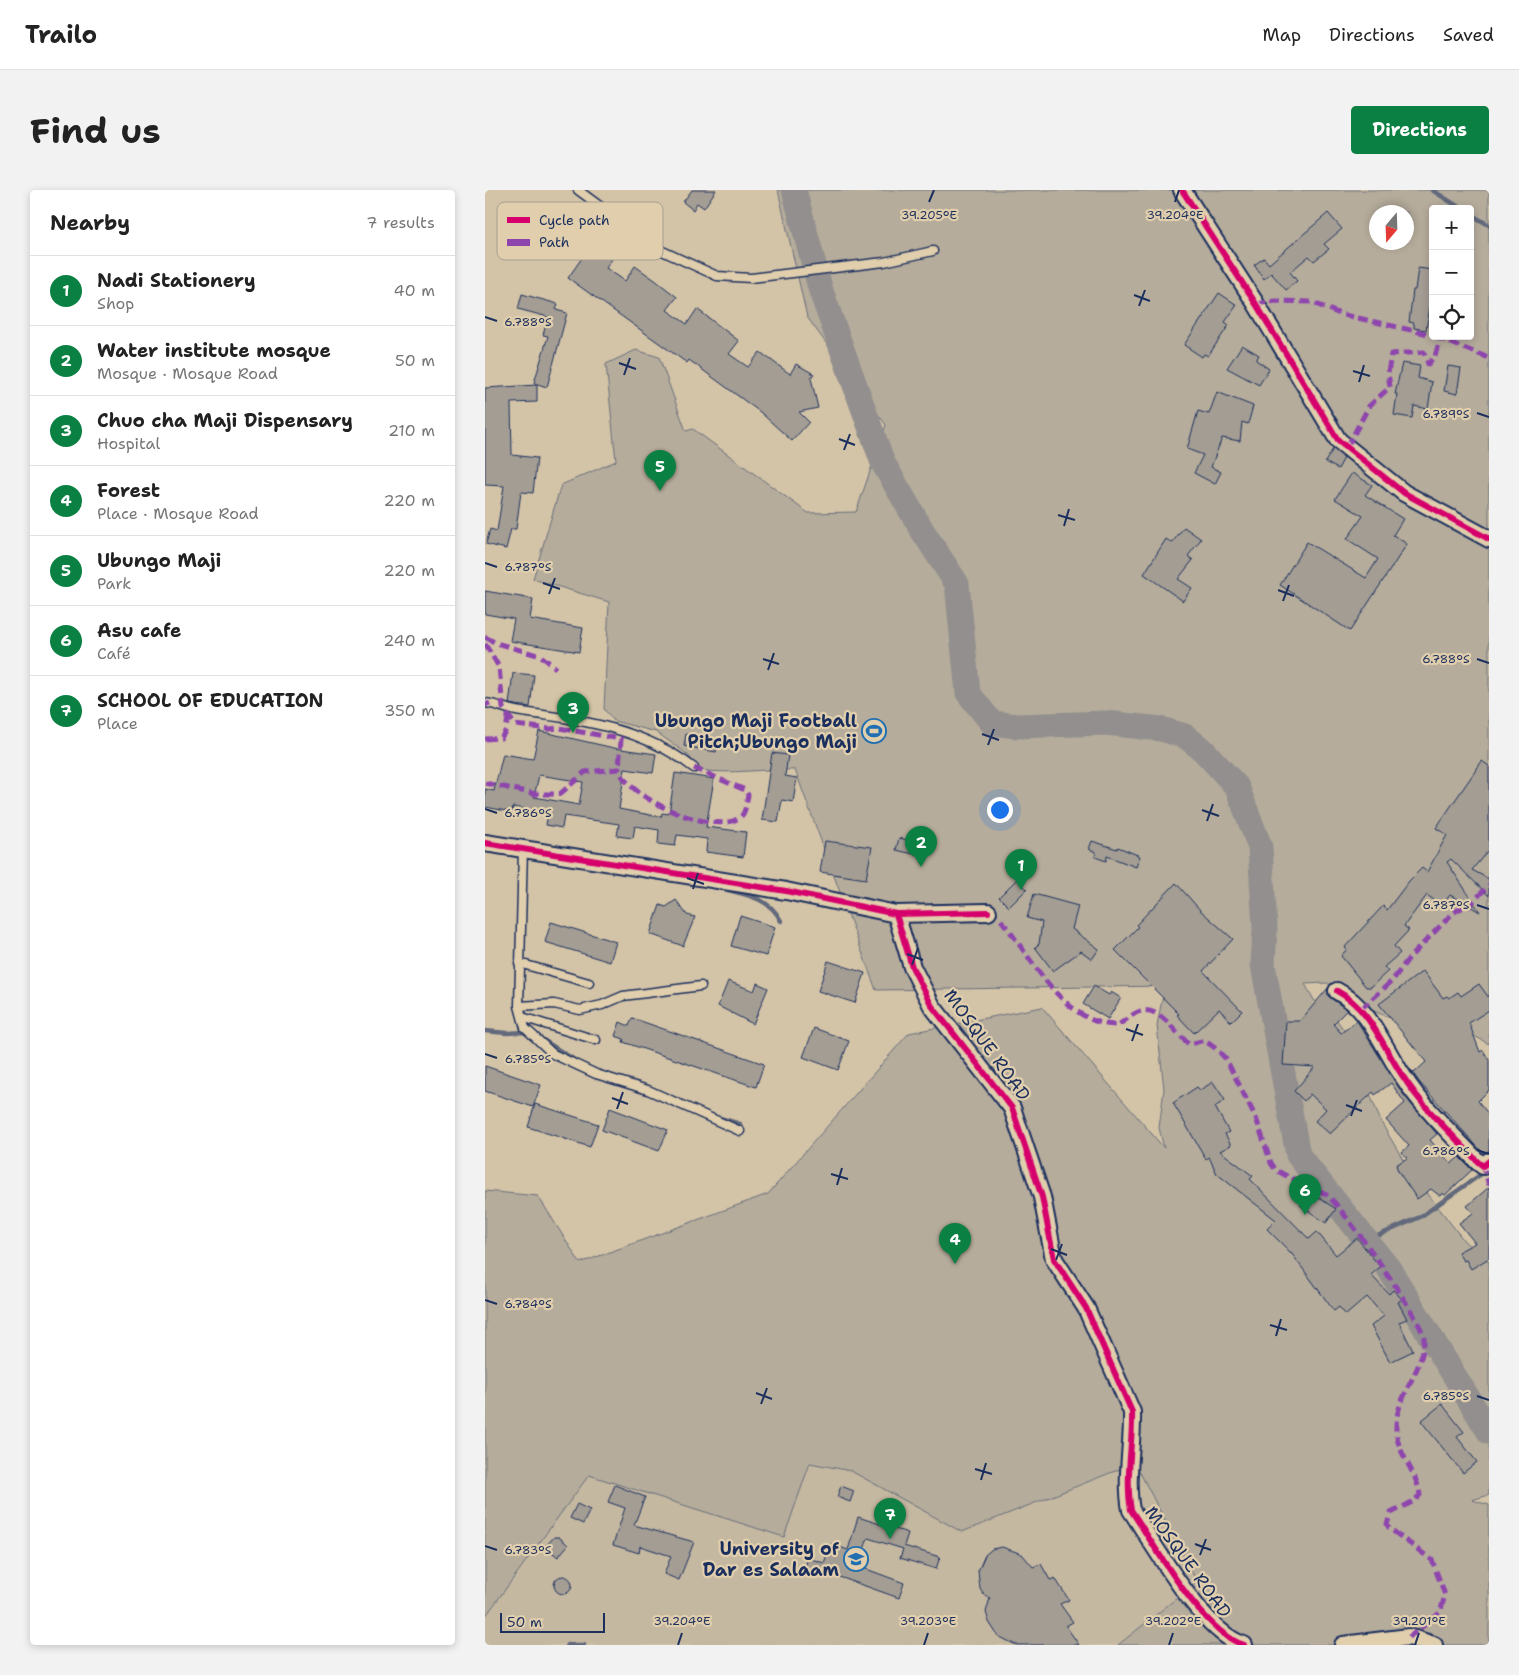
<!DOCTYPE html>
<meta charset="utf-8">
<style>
:root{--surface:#fff;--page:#f2f2f2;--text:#222;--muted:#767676;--line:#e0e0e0;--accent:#0b8043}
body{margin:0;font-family:"Shantell Sans",sans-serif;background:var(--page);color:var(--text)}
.controls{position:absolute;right:15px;top:15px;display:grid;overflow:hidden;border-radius:5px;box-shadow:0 2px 8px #0003}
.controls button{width:45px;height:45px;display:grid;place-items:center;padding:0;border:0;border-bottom:1px solid var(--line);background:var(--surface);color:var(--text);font:25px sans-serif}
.compass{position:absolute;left:884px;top:15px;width:45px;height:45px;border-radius:50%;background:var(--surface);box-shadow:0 2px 8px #0003;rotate:199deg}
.scale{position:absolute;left:15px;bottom:12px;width:105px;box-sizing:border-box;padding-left:5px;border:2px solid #1b2f5e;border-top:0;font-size:14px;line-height:18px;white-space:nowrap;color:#1b2f5e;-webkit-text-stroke:4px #e0ceac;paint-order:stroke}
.you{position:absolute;left:514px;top:619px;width:18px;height:18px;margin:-12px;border:4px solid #fff;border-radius:50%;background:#1a73e8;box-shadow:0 0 0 8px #1a73e833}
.badge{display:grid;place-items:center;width:32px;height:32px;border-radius:50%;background:var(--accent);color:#fff;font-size:16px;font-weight:700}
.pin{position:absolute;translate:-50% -41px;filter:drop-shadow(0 1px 2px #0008)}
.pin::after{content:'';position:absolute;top:26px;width:18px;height:15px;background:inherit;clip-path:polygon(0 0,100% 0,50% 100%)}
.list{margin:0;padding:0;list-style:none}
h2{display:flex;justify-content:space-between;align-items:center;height:65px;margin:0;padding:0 20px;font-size:21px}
h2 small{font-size:16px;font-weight:400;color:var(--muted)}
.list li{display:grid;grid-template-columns:32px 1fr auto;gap:15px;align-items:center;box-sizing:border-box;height:70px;padding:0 20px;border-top:1px solid var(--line)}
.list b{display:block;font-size:19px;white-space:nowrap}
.list p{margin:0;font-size:16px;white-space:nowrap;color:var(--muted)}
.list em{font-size:16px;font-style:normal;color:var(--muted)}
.icon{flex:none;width:28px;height:28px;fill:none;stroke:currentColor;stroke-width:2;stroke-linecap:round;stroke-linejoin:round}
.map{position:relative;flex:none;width:1004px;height:1455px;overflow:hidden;border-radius:5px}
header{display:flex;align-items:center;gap:30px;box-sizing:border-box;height:70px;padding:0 25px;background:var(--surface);border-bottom:1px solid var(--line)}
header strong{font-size:24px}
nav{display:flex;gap:28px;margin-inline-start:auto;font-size:18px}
.intro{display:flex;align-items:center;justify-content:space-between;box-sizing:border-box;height:120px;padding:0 30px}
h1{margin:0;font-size:35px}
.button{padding:12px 22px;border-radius:5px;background:var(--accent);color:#fff;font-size:18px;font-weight:700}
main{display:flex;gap:30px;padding:0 30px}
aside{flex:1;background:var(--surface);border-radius:5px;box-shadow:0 2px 8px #0003}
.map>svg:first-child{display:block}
.built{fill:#c5b8a1}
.green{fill:#b5ac9b;stroke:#686e7c;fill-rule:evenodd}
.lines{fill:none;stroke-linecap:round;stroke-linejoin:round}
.stream{stroke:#62697b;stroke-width:4.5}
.river{stroke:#928f8e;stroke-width:25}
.building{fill:#a39d94;stroke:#1b2f5e;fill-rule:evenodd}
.service-casing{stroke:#1b2f5e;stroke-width:11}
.minor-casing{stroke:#1b2f5e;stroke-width:20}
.service{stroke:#e0ceac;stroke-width:8}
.minor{stroke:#e0ceac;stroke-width:16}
.quiet{stroke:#8e44ad;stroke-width:5;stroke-dasharray:10 5;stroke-linecap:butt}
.cycleway-casing{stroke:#e0ceac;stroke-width:9}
.cycleway{stroke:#d6006c;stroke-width:6}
.ticks{fill:none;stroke:#1b2f5e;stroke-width:2}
.labels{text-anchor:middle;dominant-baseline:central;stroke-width:4.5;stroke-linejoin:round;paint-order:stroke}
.poi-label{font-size:18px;font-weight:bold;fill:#1b2f5e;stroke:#e0ceac;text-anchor:end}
.street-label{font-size:18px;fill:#1b2f5e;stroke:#e0ceac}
.key{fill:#e0ceac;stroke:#a59e95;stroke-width:1}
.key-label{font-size:14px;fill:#1b2f5e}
.ticks-label{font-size:12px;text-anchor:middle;fill:#1b2f5e;stroke:#e0ceac;stroke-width:4.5;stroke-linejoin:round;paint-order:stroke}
</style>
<header>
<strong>Trailo</strong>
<nav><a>Map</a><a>Directions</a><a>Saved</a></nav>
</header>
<div class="intro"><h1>Find us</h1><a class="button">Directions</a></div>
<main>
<aside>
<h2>Nearby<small>7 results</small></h2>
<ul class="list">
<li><span class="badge">1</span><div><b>Nadi Stationery</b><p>Shop</p></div><em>40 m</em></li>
<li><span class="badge">2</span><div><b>Water institute mosque</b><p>Mosque · Mosque Road</p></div><em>50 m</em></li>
<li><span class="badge">3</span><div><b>Chuo cha Maji Dispensary</b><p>Hospital</p></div><em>210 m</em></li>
<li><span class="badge">4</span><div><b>Forest</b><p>Place · Mosque Road</p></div><em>220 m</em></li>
<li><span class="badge">5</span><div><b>Ubungo Maji</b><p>Park</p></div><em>220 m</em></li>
<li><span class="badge">6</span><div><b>Asu cafe</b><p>Café</p></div><em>240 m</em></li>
<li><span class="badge">7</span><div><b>SCHOOL OF EDUCATION</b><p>Place</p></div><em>350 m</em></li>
</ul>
</aside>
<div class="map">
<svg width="1004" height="1455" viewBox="0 0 1004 1455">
<rect width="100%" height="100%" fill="#d4c4a7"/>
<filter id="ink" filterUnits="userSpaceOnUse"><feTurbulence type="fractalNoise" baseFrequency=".02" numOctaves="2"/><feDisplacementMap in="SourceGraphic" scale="10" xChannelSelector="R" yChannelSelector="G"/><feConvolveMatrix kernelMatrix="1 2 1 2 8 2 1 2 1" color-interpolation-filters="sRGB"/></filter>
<g filter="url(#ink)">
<path class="built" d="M325,1273L366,1281L477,1342L650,1273L712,1392L633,1455H0V1427L104,1285L144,1296Z"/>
<path class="green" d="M293,0H1004V854L958,829H908L879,817L842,793L820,794L829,810L849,826L861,843L896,932L923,978L980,1052L1004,1072V1305L987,1310L1004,1315V1455H633L712,1392L650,1273L477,1342L366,1281L325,1273L299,1347L104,1285L0,1427V1001L53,1006L95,1073L283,1004L424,843L557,817L679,958L674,938L679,899L672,835L679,800L685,796L391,800L310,580C278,578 247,585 215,580L202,564L171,542L129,531L119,519L124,412L48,389L76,295L131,271L121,174L151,160L174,167L201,241L208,239L323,323L371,322L401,235L322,127ZM948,19H985V146H948ZM892,22H922V52H892Z"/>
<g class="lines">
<path class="stream" d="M947,0L977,19
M985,24L1004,35
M239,699C262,705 285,708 296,731
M0,841L22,843L42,842
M55,848L91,871
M235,928L255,934
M881,1051L935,1027L995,985
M82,1455H99"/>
<path class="river" d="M309,0L336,101L398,273L437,340L472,394L483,503L507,533L532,536L621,533L676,539L700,546L719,561L752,597L775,657L780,738L778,775L813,965L904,1079L1004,1242"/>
</g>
<path class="building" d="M207,0H231L219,18L212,13L208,20L198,12Z
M843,23L857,39L839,54L844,59L829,71L824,66L805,82L812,91L801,100L786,83L779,89L769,75L779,68L784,74Z
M110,49L131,63L121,78L140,91L150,76L170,90L192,107L182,120L202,134L212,119L254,151L244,164L263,177L275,162L305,184L311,174L329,184L326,188L333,218L314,222L324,232L307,251L275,222L204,170L202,173L83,88Z
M933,78L948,80V100L941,140L929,138V133L924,132L928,100H930Z
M734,103L752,115L740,132L744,135L723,166L719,164L717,167L699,155Z
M37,104L73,114L71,120L82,123L62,197L49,193L63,146L58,145L63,127L33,119Z
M757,155L774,165L771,170L784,179L774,195L742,178Z
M917,173L935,176L933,188L947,192L943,219L929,216L927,228L909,225L912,204H910Z
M963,176L976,178L972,204L959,201Z
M52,195V212L26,213L27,265L52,268L48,303L36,302L31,339H26L21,359L1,354L5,339L12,341L19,296L0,295V198Z
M732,202L768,216L763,234L757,232L755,251L737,248L726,277L736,282L730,294L709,283L718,265L702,259L713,221L724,224Z
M848,259L859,268L853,279L840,272Z
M867,283L887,295L880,305L918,329L908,345L922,354L865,441L795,395L822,352L881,388L893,369L862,349L878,326L850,309Z
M699,337L716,349L703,366L708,370L693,389L707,398L698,411L659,384L681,349L687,353Z
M0,401L48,409L45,429L98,438L94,462L25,451L29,429L0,424Z
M28,483L49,485L45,517L24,514Z
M54,541L129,558L171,564L168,583L140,579L134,619L176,627L177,623L184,624L190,583L229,589L221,637L261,642L258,667L221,662L222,649L192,645L190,656L173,654L174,640L150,636L148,648L132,646L134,634L79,626L77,638L61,635L63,623L28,617L27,622L0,617V599L9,601L18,564L48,569ZM54,585L98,592L94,615L49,607Z
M201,544L233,550L231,562L199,556Z
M287,563L303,565L300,586L312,588L308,612L297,610L293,632L277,630Z
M997,571L1004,576V659L987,680L1004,689V706L966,669L962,672L995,722L965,705L957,716L942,705L919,736L924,740L909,756L915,763L899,777L903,781L886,797H881L856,766L862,759L860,757L898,716L902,720L924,691L937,678L942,682L962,645L951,638Z
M414,648L435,653L433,665L411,660Z
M340,651L387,657L381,689L335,682Z
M607,651L632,659L633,657L655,666L651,677L622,666L621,671L610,667L611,662L604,659Z
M532,689L542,699L524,717L514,707Z
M691,693L716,721L748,749L718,781L757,821L746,832L734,819L709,843L692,825L694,824L630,760L653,737L651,735Z
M549,704L593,716L587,739L614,759L607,769L596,761L568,781L550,757L554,754L557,732L542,728Z
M191,710L202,725L210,727L198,756L165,744L175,715L181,717Z
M255,726L290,737L281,766L246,756Z
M66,732L131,752L125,772L60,752Z
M343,771L380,783L370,813L333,801Z
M938,781L958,808L962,806L964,808L973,802L976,806L994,794L1004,808V820L984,833L995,862L998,860L1004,870V900L993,911L1004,925V961L998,963L935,893L925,879L929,883L941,872L894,814Z
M243,791L269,801L272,793L283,798L268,834L233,816Z
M609,796L624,805L626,802L636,808L623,829L598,814Z
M843,798V806L862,820L848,834L856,843L872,831L919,905L952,944L945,950L966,974L974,967L987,980L960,1005L957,1003L955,1006L946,999L932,1009L913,981L911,975L922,968L917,962L924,956L901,930L920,913L906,893L890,905L888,902L845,944L830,931L841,919L825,904L819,911L809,901L830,877L798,875L801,831H815Z
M147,828L279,874L271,897L138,852L139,849L130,846L135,832L144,836Z
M329,838L364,851L353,880L318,867Z
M0,876L56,895L48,917L0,901Z
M728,892L740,910L730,917L744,942L740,944L746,955L735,961L768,986L765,989L824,1049L832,1042L851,1065L872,1048L895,1077L886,1085L904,1104L908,1100L917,1109L913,1112L922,1129L914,1132L928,1161L905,1172L886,1136L899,1126L882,1107L861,1125L854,1117L849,1121L807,1064L782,1039L791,1030L732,984L724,967L721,969L688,913L712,897L715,900Z
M50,914L113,934L105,957L43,937Z
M125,918L183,940L174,961L117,940Z
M1004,997V1068L986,1079L981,1070L978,1071L973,1062L990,1053L974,1033L988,1023L982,1016Z
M825,1002L851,1019L841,1033L815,1015Z
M957,1214L979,1242L972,1247L992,1272L978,1283L936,1231Z
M130,1295L160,1307L149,1335L209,1352L194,1390L179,1384L186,1366L155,1356L154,1363L128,1355L140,1318L123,1312Z
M356,1296L369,1301L365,1312L352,1307Z
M92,1314L105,1320L98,1334L85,1328Z
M373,1327L423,1343L419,1356L455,1367L451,1379L415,1368L418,1359L383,1348L373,1376L419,1393L414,1408L349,1385L348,1389L319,1380L323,1368L339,1373L346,1354L363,1360Z
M69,1347H74L83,1355L73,1367L60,1357Z
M517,1357L537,1364L548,1377L556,1374L565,1390L570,1388L584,1410L575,1414L588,1432L581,1436L594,1455H531L513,1446L504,1432L501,1422L505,1408L499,1405L495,1399L493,1381L500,1365L507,1359Z
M69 1395a9 9 0 1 1 18 0a9 9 0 1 1-18 0Z"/>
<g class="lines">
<defs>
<path id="service" d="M93,0L173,59L232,86L266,88L399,72L448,61
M0,513C13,514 24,521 37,522C99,530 159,539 209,578
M38,658L34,816L40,838L68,864L111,884L163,900L255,941
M34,773L104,793
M34,816L69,814L95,820L117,815L138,806L216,796
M37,827L111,850"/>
<path id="minor" d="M697,0L771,114L853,250L919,303L1004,349
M0,653L301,701L411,724L503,722
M411,724L427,777L447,816L527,918L557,1007L569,1069L601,1118L647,1222C648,1255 640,1288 646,1320C670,1356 718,1443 759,1455
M852,801C886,819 898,858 919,888C939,919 968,945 993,972L998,976L1004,971
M858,1455L924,1447L949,1455"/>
</defs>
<use href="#service" class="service-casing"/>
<use href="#minor" class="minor-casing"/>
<use href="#service" class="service"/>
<use href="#minor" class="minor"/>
<path class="quiet" d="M771,114L791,111L826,112L855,124L948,145
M951,147L1004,168
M862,257L884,216L905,197L903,183L906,164L939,162L943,174L950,166L955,149
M0,447L11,453L56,466L71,478
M0,454L14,477L18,518L30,535L65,539L74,538L136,549L134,579
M0,515L5,513
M0,549L16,548L21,540L23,527
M0,593L51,604H75L100,582L134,579C142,609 238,651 258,624C261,619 262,610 263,605L260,600L209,578
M516,730C546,766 579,836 633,835C640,831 646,825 653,822C673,813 691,844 704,854C709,854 713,851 717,851C726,852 735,863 741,869L771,928L786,973L790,979C806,991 829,994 844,1007C859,1020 938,1131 939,1148C940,1179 910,1208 911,1238C911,1263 932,1281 935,1305L929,1311L906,1323L902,1334L904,1338L947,1370L960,1405L955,1423L924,1447
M876,819L907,791L924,768L968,723L976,718L981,719L1004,695
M1000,977L998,976L1004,995"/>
<defs>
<path id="cycleway" d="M697,0L771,114L853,250L919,303L1004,349
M0,653L301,701L411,724L503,722
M411,724L427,777L447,816L527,918L557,1007L569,1069L601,1118L647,1222C648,1255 640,1288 646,1320C670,1356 718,1443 759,1455
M852,801C886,819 898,858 919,888C939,919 968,945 993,972L998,976L1004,971"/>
</defs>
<use href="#cycleway" class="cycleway-casing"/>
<use href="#cycleway" class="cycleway"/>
</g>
</g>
<path class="ticks" d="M444,12L449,0M690,12L694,0M649,105L665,111M654,116L660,100M0,127L12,131M134,173L151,179M868,181L885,186M139,185L145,168M874,192L879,175M992,223L1004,227M354,249L370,255M359,260L365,244M573,325L590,330M579,336L584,319M0,373L12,377M58,393L75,399M793,400L809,406M64,404L70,388M798,411L804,395M278,469L294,474M992,469L1004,473M283,480L289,463M497,544L514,550M503,555L509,539M0,619L12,623M717,620L734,626M722,631L728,614M202,688L219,694M208,699L213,683M992,715L1004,719M422,764L438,770M427,775L433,758M641,839L658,845M647,851L653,834M0,864L12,868M127,908L143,914M861,915L877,921M132,919L138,902M866,926L872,910M992,960L1004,964M346,984L363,989M352,995L357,978M566,1059L582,1065M571,1070L577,1054M0,1110L12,1114M785,1135L802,1140M791,1146L796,1129M271,1203L287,1209M992,1206L1004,1210M276,1214L282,1198M490,1279L507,1284M496,1290L501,1273M710,1354L726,1360M0,1356L12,1360M715,1365L721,1349M193,1455L197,1443M439,1455L443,1443M684,1455L688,1443M930,1455L934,1443"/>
<defs>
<symbol id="stadium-ring" viewBox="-11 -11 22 22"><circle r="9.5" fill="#e0ceac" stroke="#1f6fb2" stroke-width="1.5"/><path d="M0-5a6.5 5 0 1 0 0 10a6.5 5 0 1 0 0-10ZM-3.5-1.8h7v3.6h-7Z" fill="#1f6fb2"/></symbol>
<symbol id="university-ring" viewBox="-11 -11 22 22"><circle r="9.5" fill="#e0ceac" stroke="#1f6fb2" stroke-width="1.5"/><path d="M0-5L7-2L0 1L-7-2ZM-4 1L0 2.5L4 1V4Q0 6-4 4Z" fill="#1f6fb2"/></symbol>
</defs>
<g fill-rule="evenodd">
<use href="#stadium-ring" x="375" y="527" width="28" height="28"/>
<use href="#university-ring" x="357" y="1355" width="28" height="28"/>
</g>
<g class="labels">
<g class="poi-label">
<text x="372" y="531">Ubungo Maji Football<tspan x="372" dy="21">Pitch;Ubungo Maji</tspan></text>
<text x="354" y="1359">University of<tspan x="354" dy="21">Dar es Salaam</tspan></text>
</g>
<g class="street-label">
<text transform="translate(502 855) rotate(54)">MOSQUE ROAD</text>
<text transform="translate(703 1372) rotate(54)">MOSQUE ROAD</text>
</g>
</g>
<rect x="12" y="12" width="166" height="58" rx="8" class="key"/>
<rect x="22" y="27" width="23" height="6" fill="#d6006c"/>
<rect x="22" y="49" width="23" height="7" fill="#8e44ad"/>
<g class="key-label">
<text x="54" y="35">Cycle path</text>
<text x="54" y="57">Path</text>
</g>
<g class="ticks-label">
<text x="444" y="29">39.205°E</text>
<text x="690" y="29">39.204°E</text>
<text x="43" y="136">6.788°S</text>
<text x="961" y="228">6.789°S</text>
<text x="43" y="381">6.787°S</text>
<text x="961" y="473">6.788°S</text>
<text x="43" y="627">6.786°S</text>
<text x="961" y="719">6.787°S</text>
<text x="43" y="873">6.785°S</text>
<text x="961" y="965">6.786°S</text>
<text x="43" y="1118">6.784°S</text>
<text x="961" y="1210">6.785°S</text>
<text x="43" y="1364">6.783°S</text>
<text x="197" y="1435">39.204°E</text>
<text x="443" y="1435">39.203°E</text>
<text x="688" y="1435">39.202°E</text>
<text x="934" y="1435">39.201°E</text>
</g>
</svg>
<div class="controls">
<button>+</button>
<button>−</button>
<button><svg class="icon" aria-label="locate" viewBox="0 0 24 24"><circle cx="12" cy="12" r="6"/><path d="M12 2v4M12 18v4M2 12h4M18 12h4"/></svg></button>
</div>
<svg class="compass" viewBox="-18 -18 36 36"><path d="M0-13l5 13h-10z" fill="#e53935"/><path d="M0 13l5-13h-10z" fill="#767676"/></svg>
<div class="scale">50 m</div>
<div class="you"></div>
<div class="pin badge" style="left:536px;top:700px">1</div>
<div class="pin badge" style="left:436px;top:677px">2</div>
<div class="pin badge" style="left:88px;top:543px">3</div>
<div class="pin badge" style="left:470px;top:1074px">4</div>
<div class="pin badge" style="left:175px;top:301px">5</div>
<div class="pin badge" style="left:820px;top:1025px">6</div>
<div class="pin badge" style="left:405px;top:1349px">7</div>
</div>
</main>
